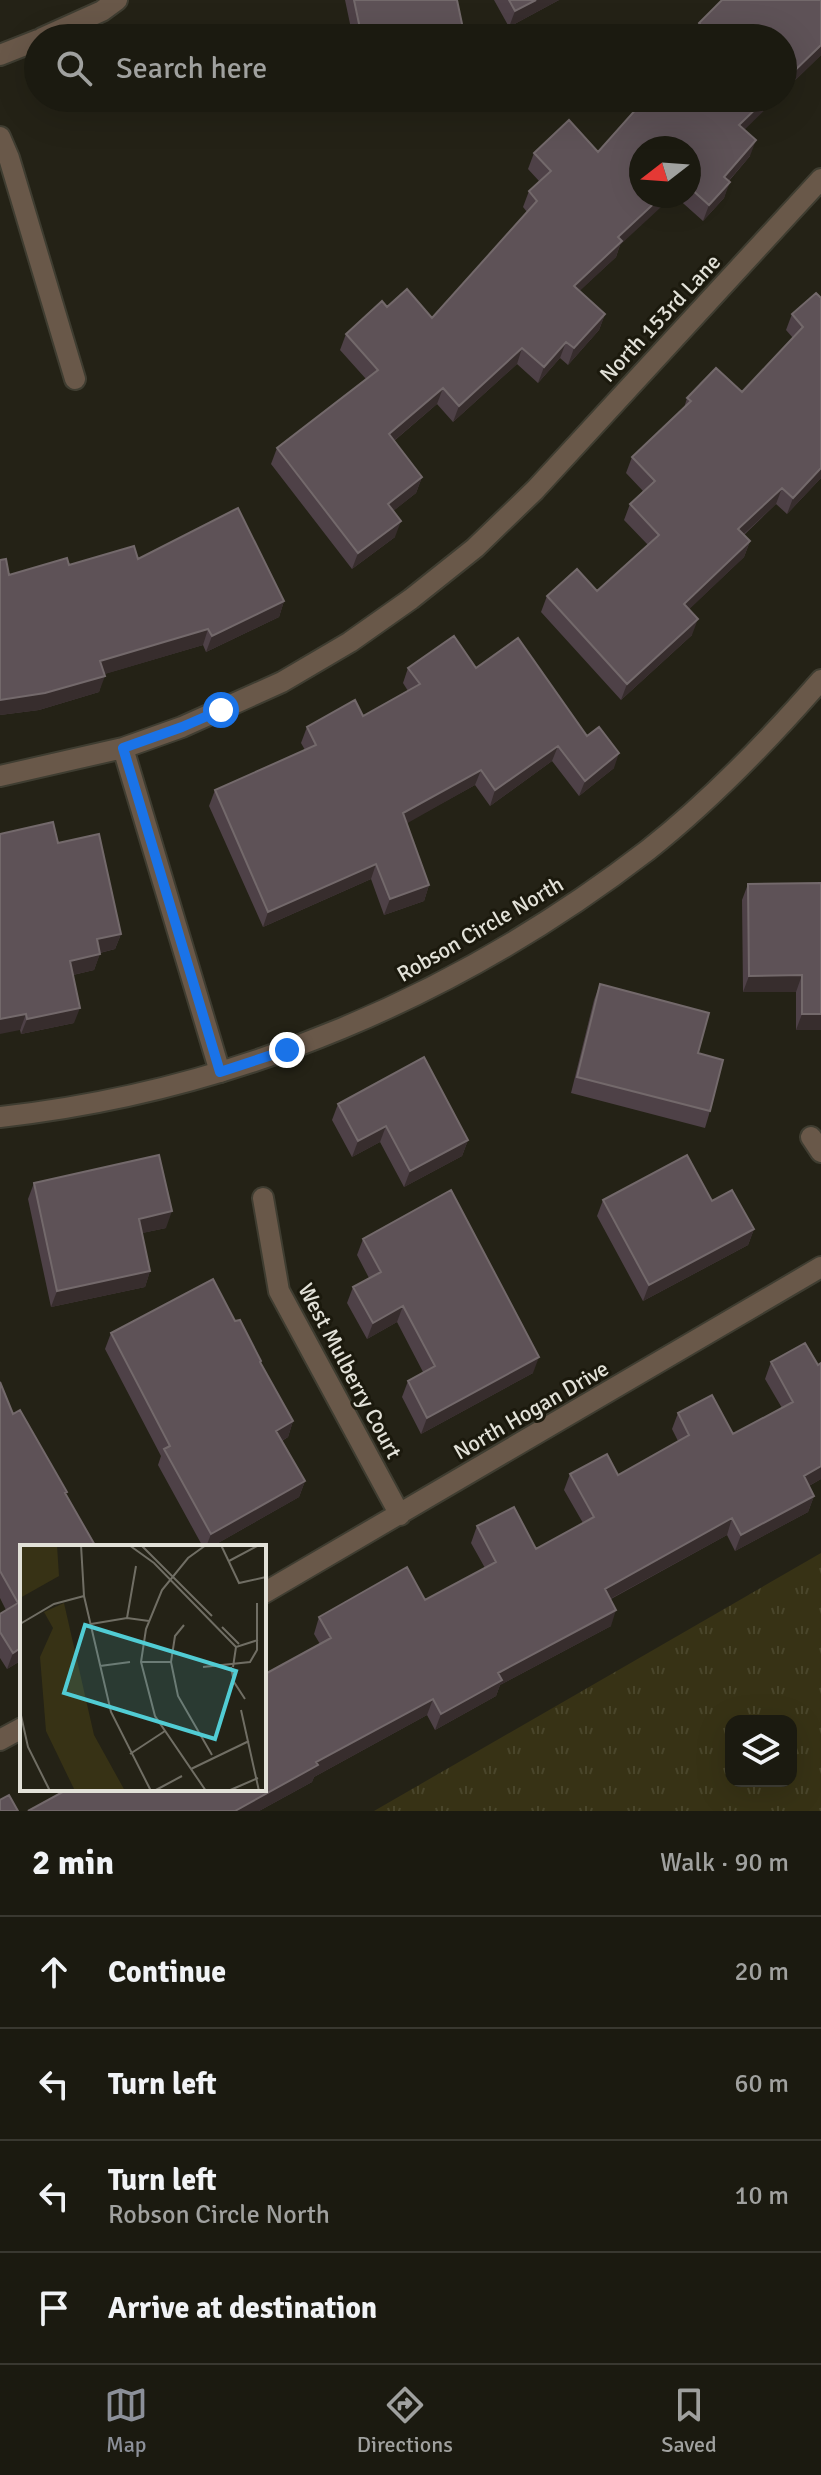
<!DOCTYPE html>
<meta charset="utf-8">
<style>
:root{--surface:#1b1a10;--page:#242319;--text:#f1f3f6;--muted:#a0a19f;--line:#393830;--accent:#8c9099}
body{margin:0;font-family:Signika,sans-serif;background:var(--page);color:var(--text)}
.controls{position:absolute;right:24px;bottom:24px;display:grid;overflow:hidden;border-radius:16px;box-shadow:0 8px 32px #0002}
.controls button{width:72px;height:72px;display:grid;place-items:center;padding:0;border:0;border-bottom:2px solid var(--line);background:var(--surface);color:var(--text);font:40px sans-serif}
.compass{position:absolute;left:629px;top:136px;width:72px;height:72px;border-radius:50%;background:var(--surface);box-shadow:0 8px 32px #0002;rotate:253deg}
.stop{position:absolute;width:24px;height:24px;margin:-18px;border:6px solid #1a73e8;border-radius:50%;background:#fff}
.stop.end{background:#1a73e8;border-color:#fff;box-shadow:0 2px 8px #0008}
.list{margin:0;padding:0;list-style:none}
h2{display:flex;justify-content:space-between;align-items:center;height:104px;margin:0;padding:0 32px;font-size:34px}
h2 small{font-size:26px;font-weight:400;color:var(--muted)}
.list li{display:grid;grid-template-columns:52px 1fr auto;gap:24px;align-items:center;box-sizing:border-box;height:112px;padding:0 32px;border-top:2px solid var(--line)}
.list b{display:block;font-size:30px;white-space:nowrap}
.list p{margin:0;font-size:26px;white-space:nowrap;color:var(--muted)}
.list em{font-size:26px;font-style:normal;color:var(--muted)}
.icon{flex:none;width:44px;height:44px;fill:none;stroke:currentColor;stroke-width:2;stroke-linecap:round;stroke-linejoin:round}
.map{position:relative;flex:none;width:821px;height:1811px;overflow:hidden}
.search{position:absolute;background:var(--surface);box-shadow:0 8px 32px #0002;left:24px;right:24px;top:24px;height:88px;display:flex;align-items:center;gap:20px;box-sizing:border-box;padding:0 28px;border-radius:44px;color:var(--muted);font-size:30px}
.sheet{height:552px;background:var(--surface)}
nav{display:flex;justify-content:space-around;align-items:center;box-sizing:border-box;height:112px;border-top:2px solid var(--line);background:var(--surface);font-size:22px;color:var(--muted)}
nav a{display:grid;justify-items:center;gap:4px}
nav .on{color:var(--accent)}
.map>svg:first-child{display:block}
.grass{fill:url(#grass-tufts);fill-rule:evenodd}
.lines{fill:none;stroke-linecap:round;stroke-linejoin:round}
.service-casing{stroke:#3f3d31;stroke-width:24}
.minor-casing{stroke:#3f3d31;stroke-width:24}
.tertiary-casing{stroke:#3f3d31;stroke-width:24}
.service{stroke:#695849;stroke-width:20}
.minor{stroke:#695849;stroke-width:20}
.tertiary{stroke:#695849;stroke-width:20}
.wall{fill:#4e4147}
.shaded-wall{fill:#372d2d}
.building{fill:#5e5257;stroke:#73696b;stroke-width:2}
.route{stroke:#1a73e8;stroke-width:10}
.labels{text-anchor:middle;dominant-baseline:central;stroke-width:6;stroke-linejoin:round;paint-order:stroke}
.street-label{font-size:22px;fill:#e2e1d8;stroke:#1b190d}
.inset-road{fill:none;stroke:#706e64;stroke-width:2}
.view{fill:#51ccd4;fill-opacity:0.15;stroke:#51ccd4;stroke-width:4}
.inset-edge{fill:none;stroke:#e2e1d8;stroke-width:4}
</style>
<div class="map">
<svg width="821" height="1811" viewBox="0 0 821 1811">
<defs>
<pattern id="grass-tufts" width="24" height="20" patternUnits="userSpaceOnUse" patternTransform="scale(2)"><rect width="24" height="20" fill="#373215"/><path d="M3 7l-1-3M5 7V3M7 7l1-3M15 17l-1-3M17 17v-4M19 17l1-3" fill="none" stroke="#4a462b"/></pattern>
</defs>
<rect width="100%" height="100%" fill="#242216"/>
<path class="grass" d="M821,1553V1811H374ZM731,1721H791V1781H731Z"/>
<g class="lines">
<defs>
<path id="service" d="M42,38L102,11L117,0
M0,55L38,40"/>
<path id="minor" d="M0,137L9,158L75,379
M123,748L182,727L282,682L350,642L411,599L475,548L535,490L821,179
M0,776L123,748L220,1072
M811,1137L821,1152
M263,1198L279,1291L400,1515
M264,1593L821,1267
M0,1740L22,1728"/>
<path id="tertiary" d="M0,1117C237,1091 460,995 648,850C711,800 768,741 821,680"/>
</defs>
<use href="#service" class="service-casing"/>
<use href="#minor" class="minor-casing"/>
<use href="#tertiary" class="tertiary-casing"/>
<use href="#service" class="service"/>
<use href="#minor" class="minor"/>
<use href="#tertiary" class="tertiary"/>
</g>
<path class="wall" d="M345,0H457L465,38H353Z
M494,0H559L509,27Z
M821,0V55L783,92V38H693L699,23Z
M745,130L750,156L729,181L724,198L703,221L675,196H689V148L620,245L616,257L579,291L605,314L599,330L568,365L560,358L538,383L517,364L453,422L437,404L394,441L422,477L416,493L393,511L395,537L352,569L271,464L277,448L366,379L340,350L346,334L387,307L432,318L527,212L523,207L529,191L539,181L528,169L534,153L598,152Z
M816,293L821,478L787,514L776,504L744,535L750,541L744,557L689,609L692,635L621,700L541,612L547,596L597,591L648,545L624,520L630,504L643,491L626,473L632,457L684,408L687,398L742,392L793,338L786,330L792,314Z
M138,559L284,601L279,617L206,652L203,645L104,674L99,692L39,710L0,715V560L9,575L69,565Z
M408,668H476L587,736L614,768L579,796L552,761L490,806L475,785L406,823L429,885L424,901L384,915L371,879L263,927L209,806L215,790L305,750L301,743L307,727L363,716L408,691L403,683Z
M58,843L121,934L115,949L100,953L94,970L73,975L74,1023L21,1034L20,1030Z
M821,883V1030H796V992H743L742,900L748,884Z
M600,984L698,1053L710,1111L705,1128L571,1093L594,1000Z
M338,1104L468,1140L462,1156L404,1187L380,1142L352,1157L332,1120Z
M34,1183L166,1228L142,1233L150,1271L145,1287L51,1307L28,1199Z
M603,1200L712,1201L754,1229L748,1245L643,1301L597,1216Z
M363,1239L533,1373L421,1434L402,1397L408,1381L423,1372L397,1322L367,1339L347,1303L353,1287L369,1278L357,1255Z
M235,1321L293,1421L288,1437L282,1441L305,1481L299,1497L211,1547H203L158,1465L161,1456L105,1349L111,1333Z
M771,1362L818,1365L821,1363V1479L809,1486L814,1496L808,1512L735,1551L727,1535L611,1599V1626L500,1685L496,1696L435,1730L427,1715L314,1777L312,1782L259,1811H28L264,1789L267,1673L320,1644L314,1634L319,1617L425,1600L485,1568L471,1543L477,1526L536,1549L583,1523L564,1490L570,1474L618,1475L678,1441L672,1429L678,1413L733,1434L782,1408L765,1379Z
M0,1382L22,1547V1660L7,1669L0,1658V1614L6,1610L0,1598Z"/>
<path class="shaded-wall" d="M536,0H559L509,27L515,11Z
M821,45V55L783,92V82Z
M767,98H777L733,141L739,125Z
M756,140L750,156L718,193L724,177Z
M730,182L724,198L703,221L709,205Z
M662,196H673L620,245L616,257L568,302L574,286L618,237Z
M605,314L599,330L568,365L574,348Z
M566,342L560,358L538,383L544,367Z
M522,348L517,364L453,422L459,406Z
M443,388L437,404L383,450L389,434Z
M821,468V478L787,514L793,498Z
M422,477L416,493L382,520L388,504Z
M782,488L776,504L732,545L738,529Z
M401,521L395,537L352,569L358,553Z
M750,541L744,557L678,620L684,604Z
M284,601L279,617L206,652L212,636Z
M698,619L692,635L621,700L627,684Z
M208,629L203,645L95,677L100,661Z
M105,676L99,692L39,710L0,715V700Z
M558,746L552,761L490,806L495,790Z
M619,753L614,768L579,796L585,781Z
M481,770L475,785L397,829L403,813Z
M376,864L371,879L263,927L268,912Z
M429,885L424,901L384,915L390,899Z
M121,934L115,949L91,955L97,939Z
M100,954L94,970L64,977L70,961Z
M802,975L796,992H743L749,976Z
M80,1008L74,1023L21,1034L27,1019Z
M26,1014L20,1030L0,1034V1019Z
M802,1014H821V1030H796Z
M386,1126L380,1142L352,1157L358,1141Z
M468,1140L462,1156L404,1187L410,1171Z
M172,1211L166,1228L133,1235L139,1219Z
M754,1229L748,1245L643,1301L649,1285Z
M150,1271L145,1287L51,1307L57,1291Z
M403,1306L397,1322L367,1339L373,1323Z
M539,1357L533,1373L421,1434L427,1418Z
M293,1421L288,1437L270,1447L276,1431Z
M821,1466V1479L798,1492L804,1476Z
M305,1481L299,1497L211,1547H206L211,1534Z
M814,1496L808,1512L735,1551L741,1535Z
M732,1518L727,1535L599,1605L605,1589Z
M616,1610L611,1626L500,1685L496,1696L435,1730L441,1714L498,1673Z
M22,1647V1660L7,1669L13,1653Z
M433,1699L427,1715L314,1777L312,1782L259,1811H235L316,1762Z"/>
<path class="building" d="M354,0H457L465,38H362Z
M509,0H536L515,11Z
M722,0H821V45L783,82V38H698L705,30L699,23Z
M646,98H767L739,125L756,140L724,177L730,182L709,205L689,187V148H641V196H662L618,237L622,241L574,286L605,314L574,348L566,342L544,367L522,348L459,406L443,388L389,434L422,477L388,504L401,521L358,553L277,448L378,370L346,334L382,301L387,307L407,289L432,318L537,201L529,191L551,171L534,153L569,120L598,152Z
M816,293L821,298V468L793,498L782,488L738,529L750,541L684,604L698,619L627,684L547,596L577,569L597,591L659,535L630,504L655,481L632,457L691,401L687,398L716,368L742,392L803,327L792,314Z
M238,508L284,601L212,636L208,629L100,661L105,676L45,693L0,700V560L6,559L9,575L67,558L69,565L134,546L138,559Z
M454,636L476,668L518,638L587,736L599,727L619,753L585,781L558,746L495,790L481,770L403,813L429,885L390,899L376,864L268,912L215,790L316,745L307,727L355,700L363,716L420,684L408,668Z
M53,822L58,843L99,834L121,934L97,939L100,954L70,961L80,1008L27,1019L26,1014L0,1019V834Z
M821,883V1014H802V975L749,976L748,884Z
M600,984L709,1013L698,1053L723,1060L710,1111L577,1077Z
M424,1057L468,1140L410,1171L386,1126L358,1141L338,1104Z
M159,1155L172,1211L139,1219L150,1271L57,1291L34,1183Z
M687,1155L712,1201L732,1190L754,1229L649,1285L603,1200Z
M451,1190L539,1357L427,1418L408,1381L435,1366L403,1306L373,1323L353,1287L381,1272L363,1239Z
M213,1279L235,1321L240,1320L261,1361L260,1362L293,1421L276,1431L305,1481L211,1534L164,1449L170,1446L111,1333Z
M805,1343L818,1365L821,1363V1466L804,1476L814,1496L741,1535L732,1518L605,1589L616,1610L498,1673L502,1680L441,1714L433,1699L316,1762L318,1765L235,1811H28L68,1789H264V1667L267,1673L331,1638L319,1617L407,1567L425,1600L496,1562L477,1526L514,1507L536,1549L594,1517L570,1474L607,1454L618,1475L689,1435L678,1413L712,1395L733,1434L793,1402L771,1362Z
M0,1382L13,1414L20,1410L67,1492L65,1493L96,1547H22V1647L13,1653L0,1632V1614L18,1603L0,1571Z
M9,1795L18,1811H0V1800Z"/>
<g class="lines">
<path class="route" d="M221,710L182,727L123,748L220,1072L287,1050"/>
</g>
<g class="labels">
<g class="street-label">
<text transform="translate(660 318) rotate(-47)">North 153rd Lane</text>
<text transform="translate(480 929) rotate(-30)">Robson Circle North</text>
<text transform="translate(350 1371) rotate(62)">West Mulberry Court</text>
<text transform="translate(531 1410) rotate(-30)">North Hogan Drive</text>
</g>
</g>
<g transform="translate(20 1545)">
<rect width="246" height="246" fill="#242216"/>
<path d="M0,0H37L39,31L0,53ZM44,58L74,190L105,246H55L26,186L20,112L33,83L24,67Z" fill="#373215"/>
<path class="inset-road" d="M61,0L64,51L91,167L131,246M109,0L134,18L216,102M121,0L192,71M201,0L219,38L246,32M209,16L239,0M107,73L116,21M0,79L34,59L64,51M71,79L107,73L129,76M202,82L219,99M121,117H151L155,91L164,80M151,117L158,151L192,210M80,121L110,117M183,122L230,117L237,105V58M211,122L214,137L225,154M213,122L216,102L238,95M221,165L239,246M0,166L8,202L30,246M110,209L145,186M171,224L229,196M134,246L162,231M186,246L135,171L121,117L126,84L142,45L168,13L186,0M208,246L238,233"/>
<path class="view" d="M65,80L216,126L195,194L44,148Z"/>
<rect width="246" height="246" class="inset-edge"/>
</g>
</svg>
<div class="controls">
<button><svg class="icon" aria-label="layers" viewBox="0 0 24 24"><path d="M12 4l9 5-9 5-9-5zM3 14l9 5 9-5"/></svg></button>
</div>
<svg class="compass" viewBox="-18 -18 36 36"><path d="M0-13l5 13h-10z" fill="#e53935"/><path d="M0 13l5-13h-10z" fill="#a0a19f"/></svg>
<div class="stop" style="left:221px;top:710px"></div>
<div class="stop end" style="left:287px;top:1050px"></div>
<div class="search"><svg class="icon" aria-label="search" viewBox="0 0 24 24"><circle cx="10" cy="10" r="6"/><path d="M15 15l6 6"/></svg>Search here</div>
</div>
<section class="sheet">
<h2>2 min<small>Walk · 90 m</small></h2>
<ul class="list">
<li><svg class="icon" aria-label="ahead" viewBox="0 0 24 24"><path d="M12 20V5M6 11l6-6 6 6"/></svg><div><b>Continue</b></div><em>20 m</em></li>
<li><svg class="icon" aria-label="left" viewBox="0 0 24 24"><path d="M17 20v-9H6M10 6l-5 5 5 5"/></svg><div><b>Turn left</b></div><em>60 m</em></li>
<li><svg class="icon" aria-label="left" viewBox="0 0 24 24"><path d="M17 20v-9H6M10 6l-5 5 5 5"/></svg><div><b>Turn left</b><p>Robson Circle North</p></div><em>10 m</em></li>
<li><svg class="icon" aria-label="arrive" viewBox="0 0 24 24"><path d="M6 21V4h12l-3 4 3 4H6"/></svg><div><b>Arrive at destination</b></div></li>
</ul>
</section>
<nav>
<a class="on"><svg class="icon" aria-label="map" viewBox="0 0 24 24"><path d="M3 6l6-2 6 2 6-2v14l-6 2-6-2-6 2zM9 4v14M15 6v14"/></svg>Map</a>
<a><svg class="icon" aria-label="directions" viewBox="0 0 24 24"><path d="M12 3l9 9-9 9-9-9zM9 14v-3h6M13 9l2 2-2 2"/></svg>Directions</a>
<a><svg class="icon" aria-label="saved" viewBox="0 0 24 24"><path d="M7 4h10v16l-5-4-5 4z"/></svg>Saved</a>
</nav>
